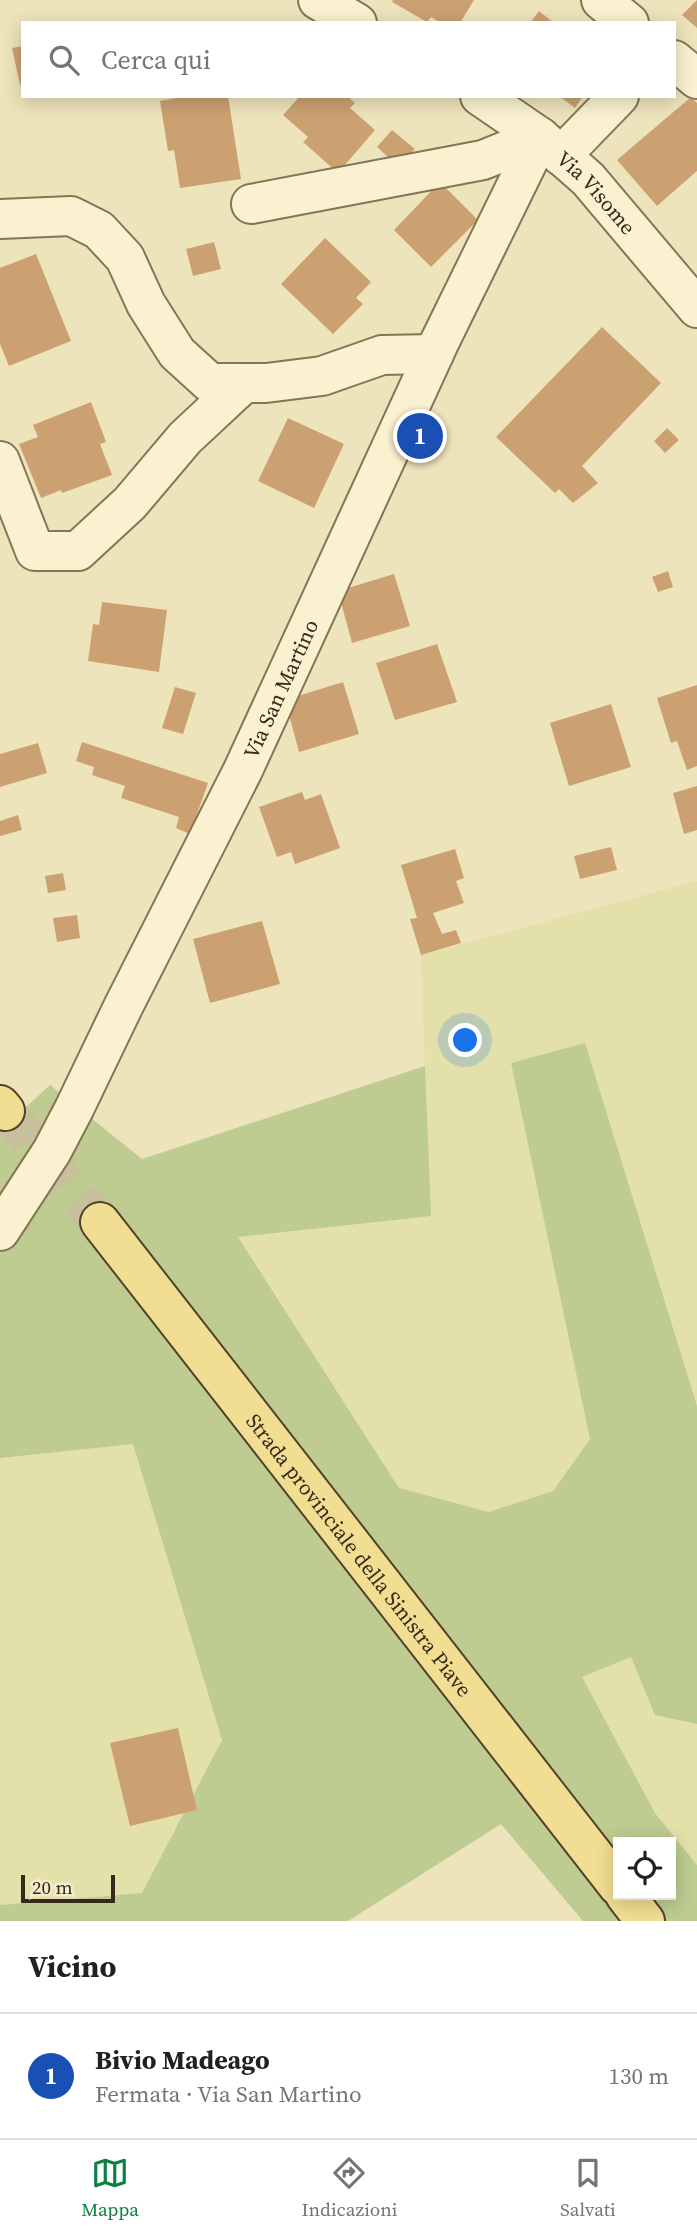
<!DOCTYPE html>
<html lang="it">
<meta charset="utf-8">
<style>
:root{--surface:#fff;--page:#f6f6f6;--text:#202124;--muted:#757577;--line:#e0e0e0;--accent:#0b8043}
body{margin:0;font-family:"Source Serif 4",serif;background:var(--page);color:var(--text)}
.controls{position:absolute;right:21px;bottom:21px;display:grid;overflow:hidden;border-radius:0px;box-shadow:0 4px 18px #0003}
.controls button{width:63px;height:63px;display:grid;place-items:center;padding:0;border:0;border-bottom:2px solid var(--line);background:var(--surface);color:var(--text);font:35px sans-serif}
.scale{position:absolute;left:21px;bottom:18px;width:94px;box-sizing:border-box;padding-left:7px;border:4px solid #342a1b;border-top:0;font-size:19px;line-height:24px;white-space:nowrap;color:#342a1b;-webkit-text-stroke:5px #f5edcc;paint-order:stroke}
.you{position:absolute;left:466px;top:1041px;width:24px;height:24px;margin:-18px;border:5px solid #fff;border-radius:50%;background:#1a73e8;box-shadow:0 0 0 10px #1a73e833}
.badge{display:grid;place-items:center;width:46px;height:46px;border-radius:50%;background:var(--accent);color:#fff;font-size:23px;font-weight:700}
.pin{position:absolute;translate:-50% -50%;border:4px solid #fff;box-shadow:0 2px 7px #0006}
.list{margin:0;padding:0;list-style:none}
h2{display:flex;justify-content:space-between;align-items:center;height:91px;margin:0;padding:0 28px;font-size:30px}
h2 small{font-size:23px;font-weight:400;color:var(--muted)}
.list li{display:grid;grid-template-columns:46px 1fr auto;gap:21px;align-items:center;box-sizing:border-box;height:126px;padding:0 28px;border-top:2px solid var(--line)}
.list b{display:block;font-size:26px;white-space:nowrap}
.list p{margin:0;font-size:23px;white-space:nowrap;color:var(--muted)}
.list em{font-size:23px;font-style:normal;color:var(--muted)}
.icon{flex:none;width:38px;height:38px;fill:none;stroke:currentColor;stroke-width:2;stroke-linecap:round;stroke-linejoin:round}
.map{position:relative;flex:none;width:697px;height:1921px;overflow:hidden}
.search{position:absolute;background:var(--surface);box-shadow:0 4px 18px #0003;left:21px;right:21px;top:21px;height:77px;display:flex;align-items:center;gap:18px;box-sizing:border-box;padding:0 24px;border-radius:0px;color:var(--muted);font-size:26px}
.sheet{height:217px;background:var(--surface)}
nav{display:flex;justify-content:space-around;align-items:center;box-sizing:border-box;height:98px;border-top:2px solid var(--line);background:var(--surface);font-size:19px;color:var(--muted)}
nav a{display:grid;justify-items:center;gap:4px}
nav .on{color:var(--accent)}
.map>svg:first-child{display:block}
.farmland{fill:#e3e0aa}
.green{fill:#becb91;fill-rule:evenodd}
.building{fill:#cca172}
.lines{fill:none;stroke-linecap:round;stroke-linejoin:round}
.major-tunnel{stroke:#c8bf9c;stroke-width:38;stroke-dasharray:38 19;stroke-linecap:butt}
.minor-casing{stroke:#857456;stroke-width:42}
.major-casing{stroke:#52412b;stroke-width:42}
.minor{stroke:#f9f1cf;stroke-width:38}
.major{stroke:#f2de92;stroke-width:38}
.labels{text-anchor:middle;dominant-baseline:central;stroke-width:5;stroke-linejoin:round;paint-order:stroke}
.street-label{font-size:21px;fill:#342a1b;stroke:#f5edcc}
</style>
<div class="map">
<svg width="697" height="1921" viewBox="0 0 697 1921">
<rect width="100%" height="100%" fill="#ede4bc"/>
<path class="farmland" d="M697,881V1406L584,1043L511,1063L590,1439L553,1491L489,1512L399,1488L238,1236L430,1215L421,955Z
M133,1444L222,1740L142,1893L0,1905V1458Z
M631,1657L655,1715L697,1724V1865L655,1813L581,1677Z"/>
<path class="green" d="M585,1043L697,1406V1724L655,1715L631,1657L582,1677L655,1813L697,1865V1921H583L501,1824L348,1921H0V1905L142,1893L222,1740L133,1444L0,1458V1131L50,1085L142,1159L425,1066L431,1216L238,1237L399,1488L489,1512L553,1491L590,1439L511,1063ZM618,1842H671V1895H618Z"/>
<path class="building" d="M393,0H474L460,23H441L431,17L427,22L392,2Z
M697,0V28L682,15Z
M539,11L554,23H530Z
M23,46V84L20,85L12,48Z
M188,96H228L241,179L180,188L174,150L168,151L160,101Z
M300,96H347L355,103L350,108L375,130L338,173L303,142L308,137L283,115Z
M559,96H583L575,108Z
M691,97L697,103V171L657,206L617,160Z
M392,130L415,149L399,167L377,147Z
M440,182L478,220L431,267L394,230Z
M325,238L371,282L356,298L363,304L333,334L281,284Z
M214,242L221,269L193,276L186,249Z
M36,254L71,341L9,366L0,344V268Z
M602,327L661,383L582,466L598,483L573,503L559,489L555,493L496,437Z
M91,402L106,442L100,444L112,475L62,493L61,490L41,498L19,444L38,437L33,425Z
M288,418L344,444L314,508L258,481Z
M667,428L679,440L665,453L654,441Z
M668,571L673,587L658,592L652,577Z
M394,574L410,626L352,643L338,591Z
M102,602L167,610L159,672L88,661L93,624L99,625Z
M437,644L457,702L395,720L376,663Z
M343,682L359,734L299,752L285,700Z
M697,685V766L687,770L677,741L671,743L657,698Z
M175,687L196,693L183,734L162,728Z
M611,704L631,767L569,786L550,723Z
M82,742L208,783L190,834L176,828L179,817L121,798L125,786L92,775L94,767L76,761Z
M38,743L47,773L0,787V754Z
M697,786V830L684,834L673,793Z
M302,792L305,800L321,794L340,848L295,864L291,852L277,857L259,807Z
M18,815L22,830L0,836V821Z
M611,847L617,870L580,879L574,856Z
M455,849L464,878L456,881L464,903L433,913L442,934L456,930L461,943L421,955L410,919L417,918L401,865Z
M63,873L66,890L48,893L45,876Z
M77,915L80,938L57,942L53,918Z
M262,921L280,984L210,1003L193,939Z
M178,1728L197,1810L130,1826L110,1743Z"/>
<g class="lines">
<path class="major-tunnel" d="M5,1111L100,1222"/>
<defs>
<g id="minor">
<path d="M318,0L357,23"/>
<path d="M601,0L629,23"/>
<path d="M674,60L697,79"/>
<path id="s1" d="M480,96L540,137L588,179L697,308"/>
<path d="M561,156L619,96"/>
<path d="M251,204L483,160L540,137"/>
<path d="M0,219L71,216L99,230L125,258L146,304L177,353L210,383H266L322,376L382,355L434,354"/>
<path d="M0,461L35,551H78L130,503L185,438L244,383"/>
<path id="s2" d="M0,1231L52,1151L74,1109L123,1007L243,770L439,343L540,137"/>
</g>
<g id="major">
<path d="M0,1105L5,1111"/>
<path id="s3" d="M100,1222L618,1886"/>
<path d="M625,1895L645,1921"/>
</g>
</defs>
<use href="#minor" class="minor-casing"/>
<use href="#major" class="major-casing"/>
<use href="#minor" class="minor"/>
<use href="#major" class="major"/>
</g>
<g class="labels">
<g class="street-label">
<text stroke="none"><textPath href="#s1" startOffset="152">Via Visome</textPath></text>
<text stroke="none"><textPath href="#s2" startOffset="611">Via San Martino</textPath></text>
<text stroke="none"><textPath href="#s3" startOffset="422">Strada provinciale della Sinistra Piave</textPath></text>
</g>
</g>
</svg>
<div class="controls">
<button><svg class="icon" aria-label="locate" viewBox="0 0 24 24"><circle cx="12" cy="12" r="6"/><path d="M12 2v4M12 18v4M2 12h4M18 12h4"/></svg></button>
</div>
<div class="scale">20 m</div>
<div class="you"></div>
<div class="pin badge" style="left:420px;top:436px;background:#1a4fb4">1</div>
<div class="search"><svg class="icon" aria-label="search" viewBox="0 0 24 24"><circle cx="10" cy="10" r="6"/><path d="M15 15l6 6"/></svg>Cerca qui</div>
</div>
<section class="sheet">
<h2>Vicino<small></small></h2>
<ul class="list">
<li><span class="badge" style="background:#1a4fb4">1</span><div><b>Bivio Madeago</b><p>Fermata · Via San Martino</p></div><em>130 m</em></li>
</ul>
</section>
<nav>
<a class="on"><svg class="icon" aria-label="map" viewBox="0 0 24 24"><path d="M3 6l6-2 6 2 6-2v14l-6 2-6-2-6 2zM9 4v14M15 6v14"/></svg>Mappa</a>
<a><svg class="icon" aria-label="directions" viewBox="0 0 24 24"><path d="M12 3l9 9-9 9-9-9zM9 14v-3h6M13 9l2 2-2 2"/></svg>Indicazioni</a>
<a><svg class="icon" aria-label="saved" viewBox="0 0 24 24"><path d="M7 4h10v16l-5-4-5 4z"/></svg>Salvati</a>
</nav>
